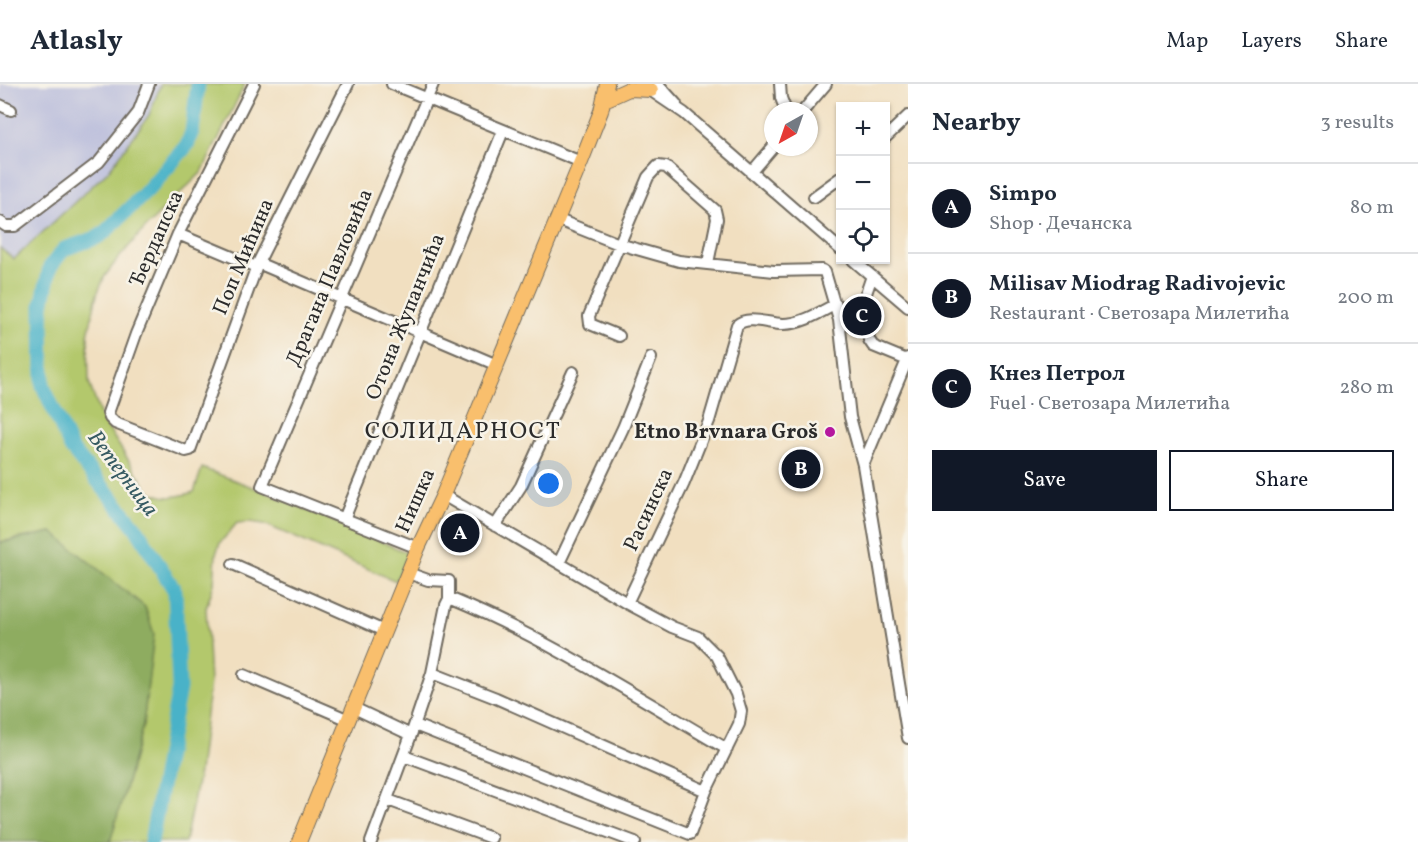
<!DOCTYPE html>
<meta charset="utf-8">
<style>
:root{--surface:#fff;--page:#f6f6f7;--text:#1f2937;--muted:#747a83;--line:#e0e1e3;--accent:#111827}
body{margin:0;font-family:Vollkorn,serif;background:var(--page);color:var(--text)}
.controls{position:absolute;right:18px;top:18px;display:grid;overflow:hidden;border-radius:0px;box-shadow:0 2px 4px #0004}
.controls button{width:54px;height:54px;display:grid;place-items:center;padding:0;border:0;border-bottom:2px solid var(--line);background:var(--surface);color:var(--text);font:30px sans-serif}
.compass{position:absolute;left:764px;top:18px;width:54px;height:54px;border-radius:50%;background:var(--surface);box-shadow:0 2px 4px #0004;rotate:220deg}
.you{position:absolute;left:549px;top:400px;width:21px;height:21px;margin:-15px;border:4px solid #fff;border-radius:50%;background:#1a73e8;box-shadow:0 0 0 9px #1a73e833}
.badge{display:grid;place-items:center;width:39px;height:39px;border-radius:50%;background:var(--accent);color:#fff;font-size:20px;font-weight:700}
.pin{position:absolute;translate:-50% -50%;border:3px solid #fff;box-shadow:0 2px 6px #0006}
.list{margin:0;padding:0;list-style:none}
h2{display:flex;justify-content:space-between;align-items:center;height:78px;margin:0;padding:0 24px;font-size:26px}
h2 small{font-size:20px;font-weight:400;color:var(--muted)}
.list li{display:grid;grid-template-columns:39px 1fr auto;gap:18px;align-items:center;box-sizing:border-box;height:90px;padding:0 24px;border-top:2px solid var(--line)}
.list b{display:block;font-size:22px;white-space:nowrap}
.list p{margin:0;font-size:20px;white-space:nowrap;color:var(--muted)}
.list em{font-size:20px;font-style:normal;color:var(--muted)}
.actions{display:flex;gap:12px;padding:18px 24px}
.actions a{flex:1;padding:14px 0;border:2px solid var(--accent);border-radius:0px;text-align:center;font-size:21px;color:var(--accent)}
.actions .main{background:var(--accent);color:#fff}
.icon{flex:none;width:33px;height:33px;fill:none;stroke:currentColor;stroke-width:2;stroke-linecap:round;stroke-linejoin:round}
.map{position:relative;flex:none;width:908px;height:758px;overflow:hidden}
header{display:flex;align-items:center;gap:36px;box-sizing:border-box;height:84px;padding:0 30px;background:var(--surface);border-bottom:2px solid var(--line)}
header strong{font-size:28px}
nav{display:flex;gap:33px;margin-inline-start:auto;font-size:21px}
main{display:flex}
aside{flex:1;background:var(--surface)}
.map>svg:first-child{display:block}
.industrial{fill:#c0c2dd}
.green{fill:#b3c86c;stroke:#6f7a4c;stroke-width:1.5}
.forest{fill:#8eac60;stroke:#5c6c46;stroke-width:1.5}
.lines{fill:none;stroke-linecap:round;stroke-linejoin:round}
.river{stroke:#4ab2c8;stroke-width:15}
.minor-casing{stroke:#706a5f;stroke-width:14}
.major-casing{stroke:#706a5f;stroke-width:16}
.minor{stroke:#fff;stroke-width:10}
.major{stroke:#f9bf6d;stroke-width:14}
.poi-dot{fill:#b5179e;stroke:#f7f3e8;stroke-width:2}
.labels{text-anchor:middle;dominant-baseline:central;stroke-width:5;stroke-linejoin:round;paint-order:stroke}
.street-label{font-size:21px;fill:#2b2b2b;stroke:#f7f3e8}
.poi-label{font-size:21px;font-weight:bold;fill:#2b2b2b;stroke:#f7f3e8;text-anchor:end}
.water-label{font-size:22px;font-style:italic;fill:#365a62;stroke:#f7f3e8}
.quarter-label{font-size:24px;letter-spacing:1.5px;fill:#2b2b2b;stroke:#f7f3e8}
</style>
<header>
<strong>Atlasly</strong>
<nav><a>Map</a><a>Layers</a><a>Share</a></nav>
</header>
<main>
<div class="map">
<svg width="908" height="758" viewBox="0 0 908 758">
<rect width="100%" height="100%" fill="#f7f3e8"/>
<filter id="ink" filterUnits="userSpaceOnUse"><feTurbulence type="fractalNoise" baseFrequency=".0167" numOctaves="2"/><feDisplacementMap in="SourceGraphic" scale="12" xChannelSelector="R" yChannelSelector="G"/><feConvolveMatrix kernelMatrix="1 2 1 2 8 2 1 2 1" color-interpolation-filters="sRGB"/></filter>
<filter id="wash" filterUnits="userSpaceOnUse"><feTurbulence type="fractalNoise" baseFrequency=".008" numOctaves="4" result="noise"/><feDisplacementMap in="SourceGraphic" scale="24" xChannelSelector="R" yChannelSelector="G"/><feGaussianBlur stdDeviation="1.35" result="paint"/><feColorMatrix in="noise" values="0 0 0 0 0 0 0 0 0 0 0 0 0 0 0 0 0 1.4 0 .05"/><feComposite in="paint" operator="in"/></filter>
<g filter="url(#wash)">
<rect width="100%" height="100%" fill="#f1dfc0"/>
<path class="industrial" d="M0,0H161L149,31L110,85L14,175L0,164Z"/>
<path class="green" d="M161,0H245L202,88L146,143L117,176L105,192L97,210L88,251L89,299L102,335L147,405C163,417 177,413 194,408L202,384L263,407L408,469L396,497L264,440L250,438L237,439L220,459L216,470L214,500L206,524L210,598L199,688L185,758H110L143,641L153,553L52,448L0,458V164L14,175L110,85L149,31Z"/>
<path class="forest" d="M52,448L145,523L154,550L143,641L110,758H0V459Z"/>
<g class="lines">
<path class="river" d="M151,758L179,604L175,507L136,444L71,364L43,302L42,222L50,183L64,165L96,154L104,149L146,108L187,61L192,48L198,0"/>
</g>
</g>
<g filter="url(#ink)">
<g class="lines">
<defs>
<path id="minor" d="M254,0L178,150L136,250L108,329L110,334L115,339L186,367L190,366L258,179L348,0
M392,0L581,78
M658,0L676,20
M780,0L781,14L786,27
M644,2L684,29L840,165
M0,21L11,26
M803,27L826,0
M886,53L908,32
M751,89L773,63
M814,113L840,94
M556,135L619,160L679,177L774,187L822,186L825,188L839,236L850,333L863,381L908,274
M0,138L6,142H15L99,78L138,29L149,0
M178,150L256,183
M853,176L908,223
M258,179L497,281
M872,192L864,215L869,256L873,262L907,276
M619,252L590,240L589,232L648,93L658,82L666,83L715,126L717,135L708,179
M863,381L908,654
M344,435L503,47
M495,442L521,402L573,288
M418,464L262,402L433,0
M559,479L623,344L651,274
M233,480L384,547
M408,489L428,496L449,497V515
M627,519L684,399L709,337L737,241C748,231 769,240 783,240C802,240 819,229 836,220
M432,589L496,614L706,707
M244,591L349,636
M354,624L411,651L432,589L446,521L449,515L454,516C550,556 637,613 727,665
M415,641L690,750L706,707L739,640L741,627L736,610L717,572L698,553L672,543L627,519L443,411
M404,672L635,758
M388,716L491,754
M371,758L411,651"/>
<path id="major" d="M609,14L629,5L651,6
M299,758L418,464L443,411L581,78L601,27L607,0"/>
</defs>
<use href="#minor" class="minor-casing"/>
<use href="#major" class="major-casing"/>
<use href="#minor" class="minor"/>
<use href="#major" class="major"/>
</g>
</g>
<circle class="poi-dot" cx="830" cy="348" r="6"/>
<g class="labels">
<g class="street-label">
<text transform="translate(157 155) rotate(-66)">Ђердапска</text>
<text transform="translate(244 173) rotate(-67)">Поп Мићина</text>
<text transform="translate(330 194) rotate(-67)">Драгана Павловића</text>
<text transform="translate(406 233) rotate(-68)">Отона Жупанчића</text>
<text transform="translate(416 417) rotate(-66)">Нишка</text>
<text transform="translate(649 426) rotate(-65)">Расинска</text>
</g>
<g class="poi-label">
<text x="818" y="348">Etno Brvnara Groš</text>
</g>
<g class="water-label">
<text transform="translate(122 390) rotate(53)">Ветерница</text>
</g>
<g class="quarter-label">
<text x="463" y="348">СОЛИДАРНОСТ</text>
</g>
</g>
</svg>
<div class="controls">
<button>+</button>
<button>−</button>
<button><svg class="icon" aria-label="locate" viewBox="0 0 24 24"><circle cx="12" cy="12" r="6"/><path d="M12 2v4M12 18v4M2 12h4M18 12h4"/></svg></button>
</div>
<svg class="compass" viewBox="-18 -18 36 36"><path d="M0-13l5 13h-10z" fill="#e53935"/><path d="M0 13l5-13h-10z" fill="#747a83"/></svg>
<div class="you"></div>
<div class="pin badge" style="left:460px;top:449px">A</div>
<div class="pin badge" style="left:801px;top:385px">B</div>
<div class="pin badge" style="left:862px;top:232px">C</div>
</div>
<aside>
<h2>Nearby<small>3 results</small></h2>
<ul class="list">
<li><span class="badge">A</span><div><b>Simpo</b><p>Shop · Дечанска</p></div><em>80 m</em></li>
<li><span class="badge">B</span><div><b>Milisav Miodrag Radivojevic</b><p>Restaurant · Светозара Милетића</p></div><em>200 m</em></li>
<li><span class="badge">C</span><div><b>Кнез Петрол</b><p>Fuel · Светозара Милетића</p></div><em>280 m</em></li>
</ul>
<div class="actions"><a class="main">Save</a><a>Share</a></div>
</aside>
</main>
